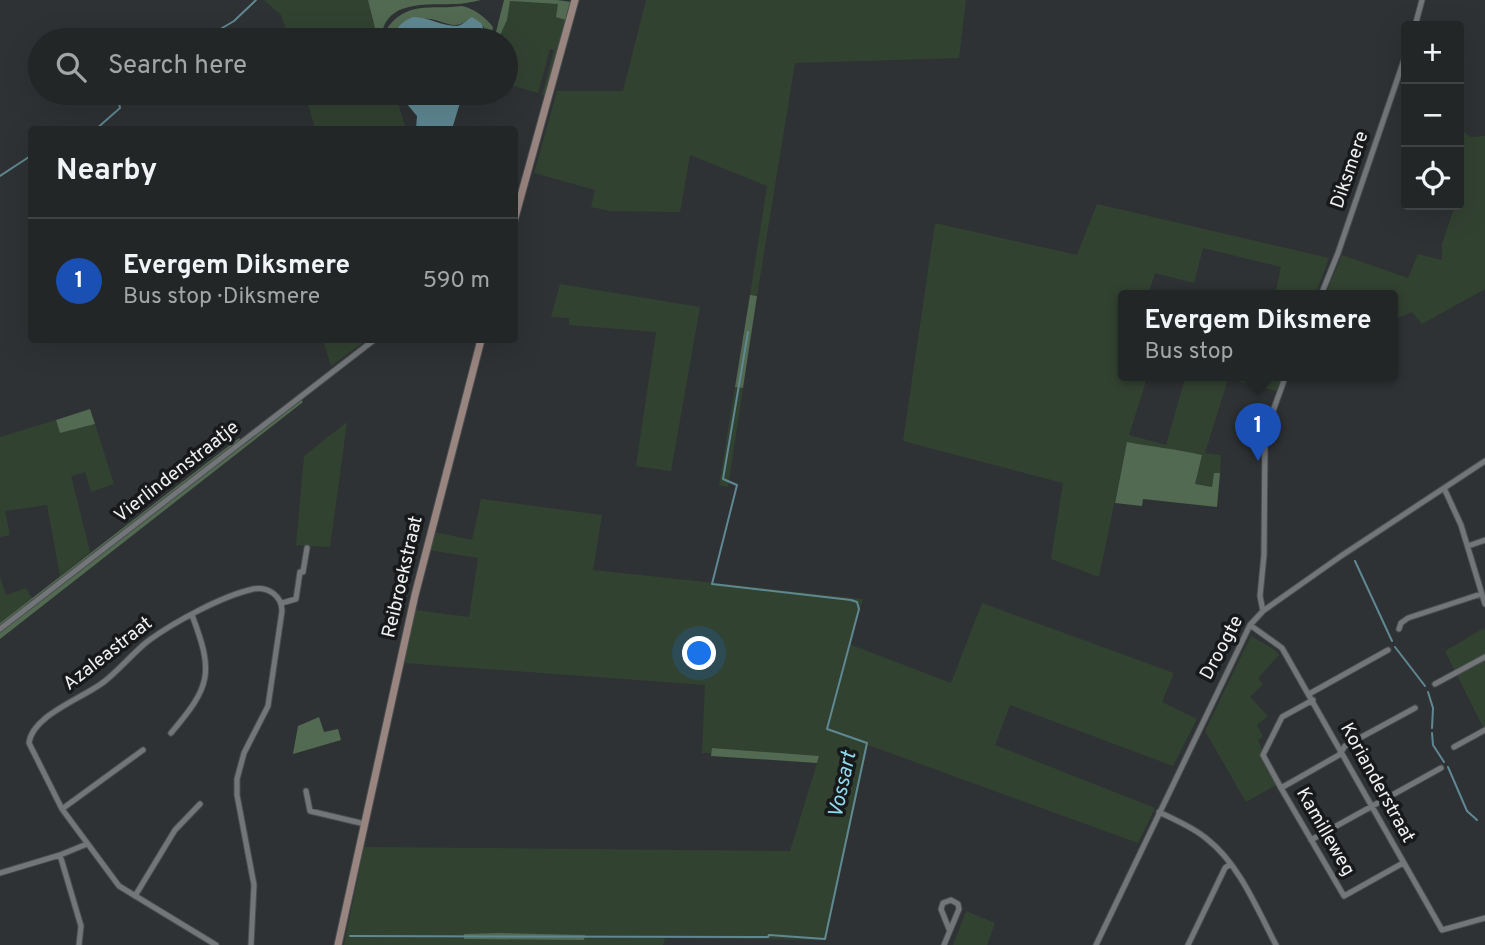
<!DOCTYPE html>
<meta charset="utf-8">
<style>
:root{--surface:#232627;--page:#2f3233;--text:#f1f3f6;--muted:#a3a5a7;--line:#404344;--accent:#d93025}
body{margin:0;font-family:Overpass,sans-serif;background:var(--page);color:var(--text)}
.controls{position:absolute;right:21px;top:21px;display:grid;overflow:hidden;border-radius:7px;box-shadow:0 7px 28px #0002}
.controls button{width:63px;height:63px;display:grid;place-items:center;padding:0;border:0;border-bottom:2px solid var(--line);background:var(--surface);color:var(--text);font:35px sans-serif}
.you{position:absolute;left:700px;top:654px;width:24px;height:24px;margin:-18px;border:5px solid #fff;border-radius:50%;background:#1a73e8;box-shadow:0 0 0 10px #1a73e833}
.badge{display:grid;place-items:center;width:46px;height:46px;border-radius:50%;background:var(--accent);color:#fff;font-size:23px;font-weight:700}
.pin{position:absolute;translate:-50% -58px;filter:drop-shadow(0 2px 4px #0008)}
.pin::after{content:'';position:absolute;top:37px;width:24px;height:21px;background:inherit;clip-path:polygon(0 0,100% 0,50% 100%)}
.popup{position:absolute;left:1118px;top:290px;width:280px;height:91px;box-sizing:border-box;display:grid;place-content:center;border-radius:7px;background:var(--surface);filter:drop-shadow(0 2px 5px #0005);font-size:23px;white-space:nowrap;color:var(--muted)}
.popup b{font-size:26px;color:var(--text)}
.popup::after{content:'';position:absolute;left:50%;top:100%;margin-left:-14px;border:14px solid transparent;border-top-color:var(--surface)}
.list{margin:0;padding:0;list-style:none}
h2{display:flex;justify-content:space-between;align-items:center;height:91px;margin:0;padding:0 28px;font-size:30px}
h2 small{font-size:23px;font-weight:400;color:var(--muted)}
.list li{display:grid;grid-template-columns:46px 1fr auto;gap:21px;align-items:center;box-sizing:border-box;height:126px;padding:0 28px;border-top:2px solid var(--line)}
.list b{display:block;font-size:26px;white-space:nowrap}
.list p{margin:0;font-size:23px;white-space:nowrap;color:var(--muted)}
.list em{font-size:23px;font-style:normal;color:var(--muted)}
.icon{flex:none;width:38px;height:38px;fill:none;stroke:currentColor;stroke-width:2;stroke-linecap:round;stroke-linejoin:round}
.map{position:relative;flex:none;width:1485px;height:945px;overflow:hidden}
.search{position:absolute;background:var(--surface);box-shadow:0 7px 28px #0002;left:28px;top:28px;width:490px;height:77px;display:flex;align-items:center;gap:18px;box-sizing:border-box;padding:0 24px;border-radius:38px;color:var(--muted);font-size:26px}
.panel{position:absolute;background:var(--surface);box-shadow:0 7px 28px #0002;left:28px;top:126px;width:490px;height:217px;border-radius:7px}
.map>svg:first-child{display:block}
.green{fill:#324231}
.forest{fill:#526a51}
.water{fill:#5f8893}
.lines{fill:none;stroke-linecap:round;stroke-linejoin:round}
.stream{stroke:#5f8893;stroke-width:2}
.street-casing{stroke:#4b4e50;stroke-width:7}
.secondary-casing{stroke:#4b4e50;stroke-width:9}
.street{stroke:#737679;stroke-width:5}
.secondary{stroke:#998580;stroke-width:7}
.labels{text-anchor:middle;dominant-baseline:central;stroke-width:7;stroke-linejoin:round;paint-order:stroke}
.street-label{font-size:19px;fill:#eff1f3;stroke:#18191b}
.water-label{font-size:21px;font-style:italic;fill:#90daed;stroke:#18191b}
</style>
<div class="map">
<svg width="1485" height="945" viewBox="0 0 1485 945">
<rect width="100%" height="100%" fill="#2f3234"/>
<path class="green" d="M264,0H368L378,40H290L281,15Z
M646,0H966L959,58L795,63L757,296L750,295L767,186L690,155L680,212L610,211L591,207L595,190L534,173L557,91H623Z
M509,1L559,4L566,20L546,96L542,95L554,50L550,49L538,93L506,84V40H498L507,20Z
M305,93H395L406,129H315Z
M1459,129L1471,137L1485,136V289L1422,324L1412,312L1393,320V295H1325L1342,255L1408,278L1418,254L1442,260V244L1455,205H1459Z
M1097,204L1329,258L1315,295H1275L1281,267L1203,248L1194,283L1155,273L1148,295H1123V375H1148L1129,435L1166,445L1186,375H1283L1276,391L1228,379L1205,453L1221,455L1220,473H1214L1212,487L1195,484L1201,455L1127,442L1099,577L1051,559L1063,483L903,441L935,223L1077,255Z
M560,284L700,307L671,471L636,466L656,332L569,325V318L551,317Z
M323,340H367L331,366Z
M735,387L743,388L728,487L719,485Z
M56,420L60,433L95,424L114,484L91,492L85,472L71,476L90,552L60,576L47,505L5,511L10,535L0,537V437Z
M347,422L330,547L296,545L304,456Z
M481,499L602,515L593,570L863,599L849,644L951,683L982,603L1174,673L1162,702L1197,719L1173,766L1010,705L995,745L1155,808L1138,843L868,745L826,940L665,938L663,945H344L364,847L790,851L819,757L712,748V753H702L705,685L404,663L416,610L469,617L478,558L429,550L434,532L472,540Z
M0,577L6,595L26,588L32,598L0,623Z
M1484,628L1485,631V731L1445,651Z
M1251,636L1275,650L1279,655L1258,678L1263,684L1250,697L1268,716L1257,725L1263,737L1258,740L1262,750L1260,757L1276,785L1246,802L1205,731Z
M966,911L995,923L987,945H953Z"/>
<path class="forest" d="M368,0H481C472,2 463,4 454,4C423,5 384,0 381,40H378Z
M504,0H557L571,2L566,20L556,17L558,4L510,1L507,20L498,40H494Z
M462,6C475,9 485,17 493,27L490,40H481L485,32L484,27L467,20C453,33 440,17 424,19C415,21 406,25 397,28L394,34L386,30C406,0 431,10 462,6Z
M750,295L757,296L743,388L735,387Z
M301,399L303,402L0,639V623L239,438L245,444Z
M90,409L95,424L60,433L56,420Z
M1127,442C1153,447 1177,449 1202,455L1195,484L1212,487L1214,473H1220L1217,507L1143,499L1142,506L1115,503Z
M319,717L324,732L338,729L341,740L293,754L298,726Z
M712,748L819,756L817,763L711,756Z
M497,933L585,935L584,940L464,939V934Z"/>
<path class="water" d="M413,17C428,17 442,26 456,26C462,26 466,20 472,17L481,23L485,32L481,40H391C395,29 402,21 413,17Z
M405,93H430L435,98L440,93H463L452,129H416L417,116L407,104Z"/>
<g class="lines">
<path class="stream" d="M202,40L234,21L256,0
M95,130L120,108L117,93
M0,176L32,155
M1355,561L1392,641
M1395,647L1425,686
M1428,692L1433,708L1432,728
M1432,733L1433,745L1444,762
M1448,767L1467,811L1477,820
M350,936L768,937L769,935L825,939L867,743L827,729L859,609L857,602L851,600L712,584L737,485L723,479L748,332"/>
<defs>
<path id="street" d="M1415,26L1422,0
M1321,295L1338,253L1406,54
M1444,488L1461,525L1485,604
M1468,546L1485,540
M282,603L296,599L300,572H303L307,548
M1263,611L1260,596L1264,555L1265,439L1273,411L1286,375
M1250,625L1282,648L1442,930L1485,918
M0,629L374,340
M1399,629L1401,623L1408,618L1481,594
M1435,684L1485,657
M1309,694L1388,650
M171,733C211,686 214,673 192,615
M1454,747L1485,730
M1281,788L1263,755L1282,717L1313,700
M306,791L310,811L365,824
M62,809L143,750
M1159,812C1175,820 1193,827 1207,839C1240,865 1257,909 1276,945
M1311,840L1441,768
M60,855L81,926L79,945
M1403,863L1344,896L1281,788L1339,755L1345,746L1415,708
M0,873L60,855L87,844
M135,896L175,830L200,804
M216,945L119,886L62,809L29,743C32,715 84,698 105,681C120,669 133,653 148,641C174,622 222,596 253,589C268,586 282,596 282,611L268,706L244,753L237,779V795L254,885L251,945
M944,945L959,909L958,904L951,900L943,903L941,909L949,929
M1096,945L1250,625L1263,611L1341,556L1485,461
M1188,945L1225,868L1230,864"/>
<path id="secondary" d="M514,221L575,0
M338,945L415,595L481,340"/>
</defs>
<use href="#street" class="street-casing"/>
<use href="#secondary" class="secondary-casing"/>
<use href="#street" class="street"/>
<use href="#secondary" class="secondary"/>
</g>
<g class="labels">
<g class="street-label">
<text transform="translate(1350 170) rotate(-71)">Diksmere</text>
<text transform="translate(177 472) rotate(-38)">Vierlindenstraatje</text>
<text transform="translate(403 577) rotate(-77)">Reibroekstraat</text>
<text transform="translate(1222 648) rotate(-62)">Droogte</text>
<text transform="translate(108 654) rotate(-38)">Azaleastraat</text>
<text transform="translate(1377 783) rotate(61)">Korianderstraat</text>
<text transform="translate(1325 832) rotate(60)">Kamilleweg</text>
</g>
<g class="water-label">
<text transform="translate(843 785) rotate(-78)">Vossart</text>
</g>
</g>
</svg>
<div class="controls">
<button>+</button>
<button>−</button>
<button><svg class="icon" aria-label="locate" viewBox="0 0 24 24"><circle cx="12" cy="12" r="6"/><path d="M12 2v4M12 18v4M2 12h4M18 12h4"/></svg></button>
</div>
<div class="you"></div>
<div class="pin badge" style="left:1258px;top:461px;background:#1a4fb4">1</div>
<div class="popup"><b>Evergem Diksmere</b>Bus stop</div>
<div class="search"><svg class="icon" aria-label="search" viewBox="0 0 24 24"><circle cx="10" cy="10" r="6"/><path d="M15 15l6 6"/></svg>Search here</div>
<section class="panel">
<h2>Nearby<small></small></h2>
<ul class="list">
<li><span class="badge" style="background:#1a4fb4">1</span><div><b>Evergem Diksmere</b><p>Bus stop · Diksmere</p></div><em>590 m</em></li>
</ul>
</section>
</div>
